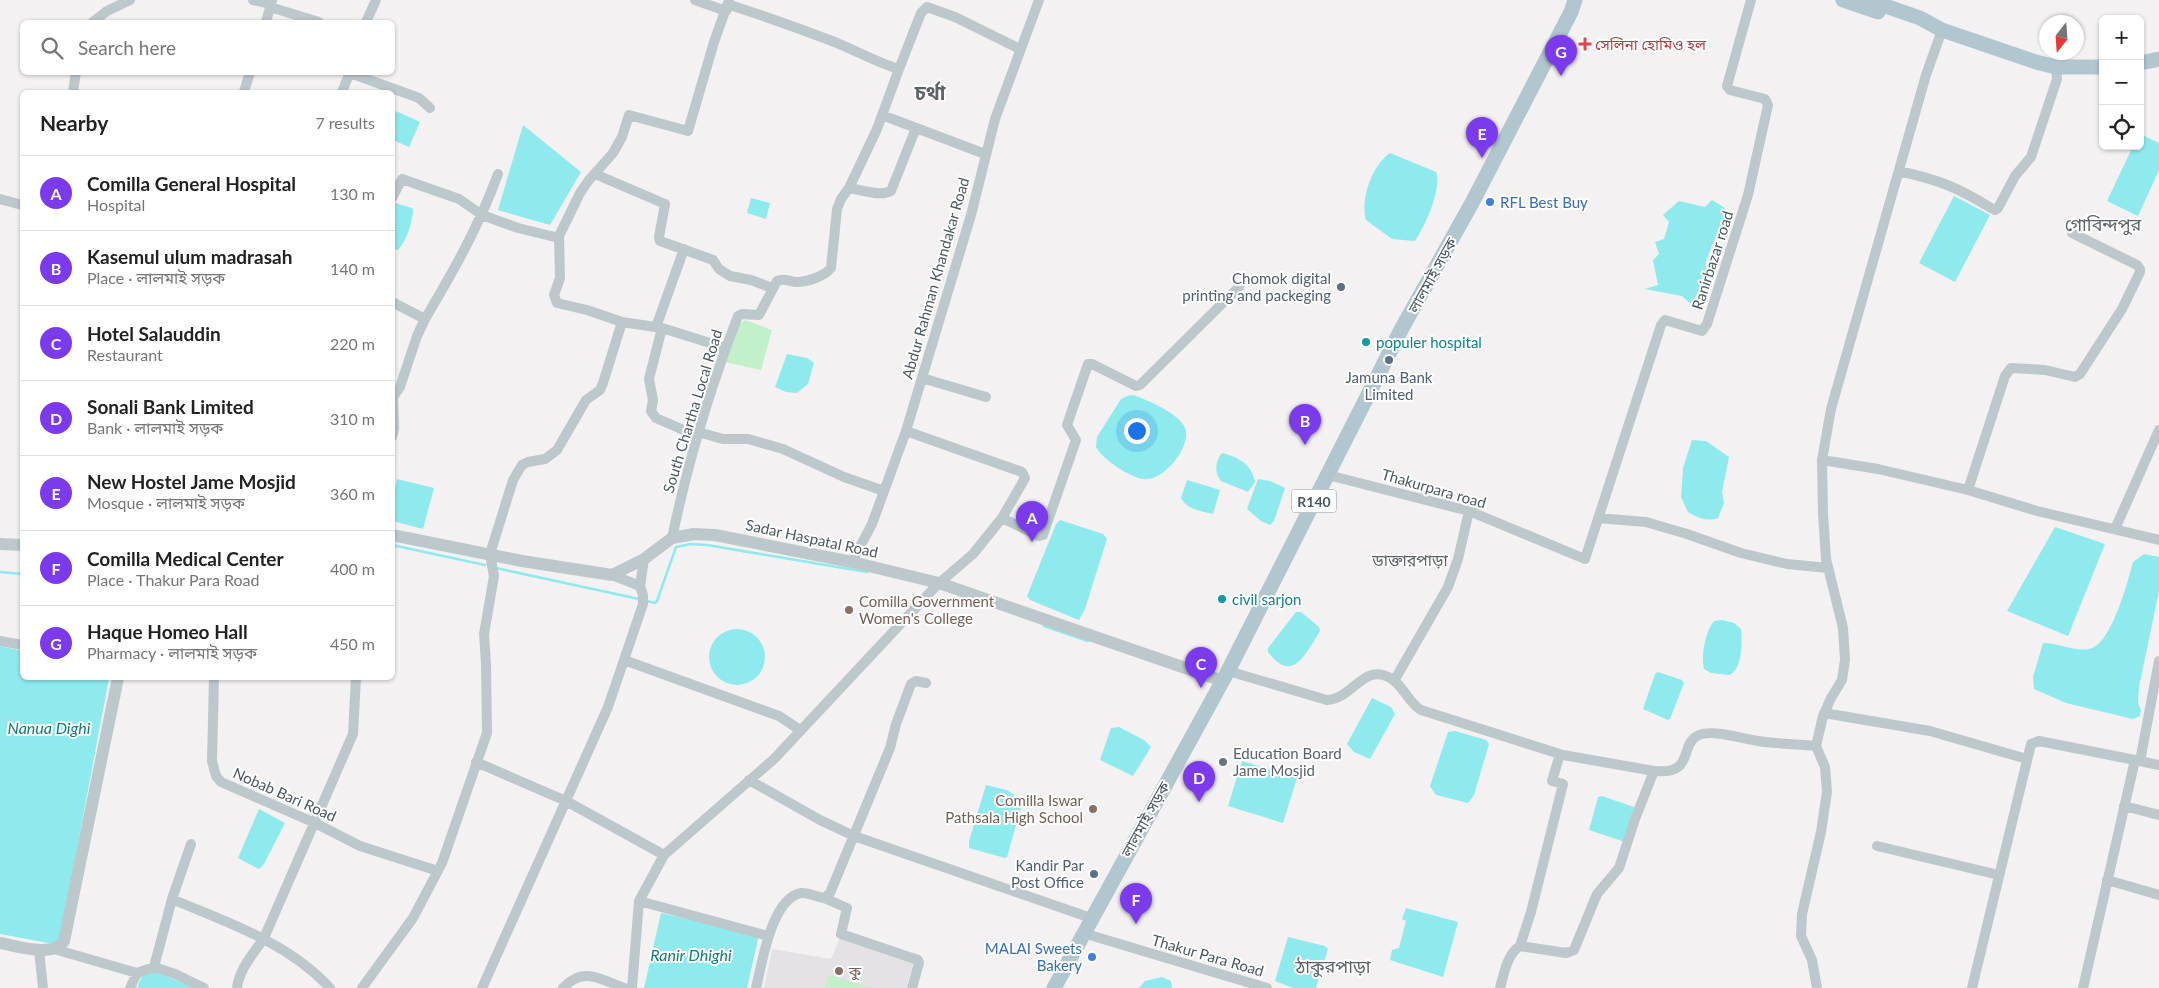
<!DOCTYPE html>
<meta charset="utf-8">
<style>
:root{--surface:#fff;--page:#f2f2f2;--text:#222;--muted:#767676;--line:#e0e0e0;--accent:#7c3aed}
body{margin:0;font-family:Lato,"Noto Sans Bengali",sans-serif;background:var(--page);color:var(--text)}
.controls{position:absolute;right:15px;top:15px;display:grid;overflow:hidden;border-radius:8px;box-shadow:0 1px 4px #0004}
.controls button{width:45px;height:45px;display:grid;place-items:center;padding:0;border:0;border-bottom:1px solid var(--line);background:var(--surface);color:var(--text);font:25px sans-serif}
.compass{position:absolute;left:2039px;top:15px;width:45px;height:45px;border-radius:50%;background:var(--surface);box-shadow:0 1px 4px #0004;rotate:197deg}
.you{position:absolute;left:1136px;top:430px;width:18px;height:18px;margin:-12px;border:4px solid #fff;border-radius:50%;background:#1a73e8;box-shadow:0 0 0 8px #1a73e833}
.badge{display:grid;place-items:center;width:32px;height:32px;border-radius:50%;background:var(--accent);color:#fff;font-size:16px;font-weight:700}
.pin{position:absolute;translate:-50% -41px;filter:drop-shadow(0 1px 2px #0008)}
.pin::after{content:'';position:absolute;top:26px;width:18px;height:15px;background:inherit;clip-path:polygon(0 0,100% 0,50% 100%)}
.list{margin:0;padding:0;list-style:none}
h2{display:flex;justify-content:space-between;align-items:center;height:65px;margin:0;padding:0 20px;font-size:21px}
h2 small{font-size:16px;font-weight:400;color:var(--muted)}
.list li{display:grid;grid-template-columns:32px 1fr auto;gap:15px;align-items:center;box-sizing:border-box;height:75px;padding:0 20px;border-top:1px solid var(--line)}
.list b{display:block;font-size:19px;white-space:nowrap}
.list p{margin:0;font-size:16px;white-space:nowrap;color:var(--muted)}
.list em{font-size:16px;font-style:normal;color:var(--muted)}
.icon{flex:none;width:28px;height:28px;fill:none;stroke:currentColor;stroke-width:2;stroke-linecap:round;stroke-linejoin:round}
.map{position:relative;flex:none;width:2159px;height:988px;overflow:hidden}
.search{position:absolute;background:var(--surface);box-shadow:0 1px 4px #0004;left:20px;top:20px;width:375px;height:55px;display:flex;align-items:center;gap:12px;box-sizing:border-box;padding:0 18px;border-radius:8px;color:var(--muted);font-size:19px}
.panel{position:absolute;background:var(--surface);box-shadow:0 1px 4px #0004;left:20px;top:90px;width:375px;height:590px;border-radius:8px}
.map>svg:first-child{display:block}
.education{fill:#e4e2e4}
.green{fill:#c1f0ca}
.water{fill:#8eeaed}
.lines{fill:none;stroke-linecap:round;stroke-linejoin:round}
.stream{stroke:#8eeaed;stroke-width:2.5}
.minor{stroke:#bdc8cd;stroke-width:10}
.tertiary{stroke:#bdc8cd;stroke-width:12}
.primary{stroke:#b1c6cf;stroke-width:15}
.health-dot{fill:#e0444e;stroke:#fff;stroke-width:2}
.shop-dot{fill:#3f7fe0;stroke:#fff;stroke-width:2}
.service-dot{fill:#5c6f8a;stroke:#fff;stroke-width:2}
.culture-dot{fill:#0f9aa8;stroke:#fff;stroke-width:2}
.education-dot{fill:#8d6e63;stroke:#fff;stroke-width:2}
.worship-dot{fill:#6b7280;stroke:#fff;stroke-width:2}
.labels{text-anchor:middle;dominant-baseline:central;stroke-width:4;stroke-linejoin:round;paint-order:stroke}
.shield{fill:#fff;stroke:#808a8f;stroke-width:1}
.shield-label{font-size:14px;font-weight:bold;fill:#49585f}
.health-label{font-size:15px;fill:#be3a42;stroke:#fff;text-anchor:start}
.shop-label{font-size:15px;fill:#366cbe;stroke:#fff;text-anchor:start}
.street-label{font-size:15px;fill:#49585f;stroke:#fff}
.service-label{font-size:15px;fill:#4e5e75;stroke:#fff;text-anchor:end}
.culture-label{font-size:15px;fill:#0d838f;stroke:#fff;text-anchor:start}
.education-label{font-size:15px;fill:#785e54;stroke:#fff;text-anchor:start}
.worship-label{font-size:15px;fill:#5b616d;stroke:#fff;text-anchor:start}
.neighbourhood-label{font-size:16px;fill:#5d6366;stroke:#fff}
.water-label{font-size:16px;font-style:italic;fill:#0e7c7f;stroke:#fff}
.quarter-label{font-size:18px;fill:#5d6366;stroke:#fff}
.district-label{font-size:20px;font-weight:bold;fill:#5d6366;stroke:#fff}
</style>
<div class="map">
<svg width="2159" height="988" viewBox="0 0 2159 988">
<rect width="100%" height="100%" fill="#f3f1f1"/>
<path class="education" d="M840,938L914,961L906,988H764L772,949L831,959Z"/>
<path class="green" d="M745,320L772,330L761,370L725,362L739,325Z
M829,975L871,988H825Z"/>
<path class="water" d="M396,111L420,122L409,147L393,140V118Z
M523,125L581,172L550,225L498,210Z
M2140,134L2159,143V170L2138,216L2107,201L2133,146H2140Z
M1390,153L1436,172C1442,189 1425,226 1415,241L1392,239L1366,220C1360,200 1372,165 1390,153Z
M1954,196L1990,215L1955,282L1919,263Z
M751,198L770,203L766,219L747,213Z
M1712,200L1725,208L1726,218L1712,245L1706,261V274L1692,305L1682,296L1645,289L1658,285L1653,260L1659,254L1655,242L1664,239L1669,222L1663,215L1679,201L1705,207Z
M392,202L412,208L413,210C413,221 406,242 398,250L393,249Z
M787,354L807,358L814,363L808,384L797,393L786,392L775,387Z
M1133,395C1147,400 1179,413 1185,428C1192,447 1163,482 1143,479C1129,477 1102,459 1096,447L1097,437L1121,399L1127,396Z
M1692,440L1706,441L1729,457L1722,492L1724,503L1718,518C1708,522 1697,518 1688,512L1681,497L1683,468Z
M1222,453C1238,457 1252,464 1255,482L1248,492L1221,481C1214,473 1215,461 1222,453Z
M397,479L434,488L423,529L393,521V498Z
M1258,479L1270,481L1285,488L1274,521L1270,525L1261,521L1247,509Z
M1187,480L1220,490L1213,514C1201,511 1188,510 1181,498Z
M1060,520L1103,534L1107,539L1085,609L1079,620L1030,600L1027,596L1056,524Z
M2055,527L2105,544L2068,636L2007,611Z
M2144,554L2159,557V591L2139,687L2138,703L2141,710L2140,716L2133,719L2066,703L2034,689L2033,677L2043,643C2059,643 2074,652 2089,649C2111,646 2128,581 2133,562Z
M1296,612H1301L1319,627L1320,631C1306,653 1293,685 1268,652V648Z
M1722,620L1734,623L1741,629C1742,642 1743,667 1730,675L1711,673L1704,669C1701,656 1705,632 1714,621Z
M709 657a28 28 0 1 1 56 0a28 28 0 1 1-56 0Z
M0,646L22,651V678H109L59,945L0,934Z
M1658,672L1682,680L1684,683L1670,719L1668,720L1643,709L1655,674Z
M1372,698L1391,707L1395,714L1370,759L1354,752L1347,744Z
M1119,727L1144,740L1151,747L1133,776L1100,760L1111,728Z
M1455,731L1486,740L1489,744L1474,795L1468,803L1436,795L1430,786L1448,732Z
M1242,761L1297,778L1283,823L1228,806Z
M986,785L1007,790L1023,801L1007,857L1005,858L969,848V841Z
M1602,796L1634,807L1625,842L1589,830L1598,797Z
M259,809L285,823L264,864L259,869L238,858Z
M1406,908L1458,922L1443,977L1390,960L1392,950L1399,948L1406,921L1402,919Z
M661,913L759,935L747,988H644Z
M1288,937L1325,946L1328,949L1316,988H1293L1275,981Z
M151,970L195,988H137L143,973Z
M1162,977L1171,981L1172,988H1139L1145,981Z"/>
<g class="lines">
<path class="stream" d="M392,545L485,565
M496,568L639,599
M0,572L22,574
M647,601L655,603L657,601L676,547L691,544L707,545L867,572
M1044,626L1088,641"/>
<path class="minor" d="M253,0L271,4
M695,0L726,11L730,5C764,16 798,28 832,41C855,50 876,62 899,69L921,13L927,7L955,17L1020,49
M270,7L319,22
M93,22L107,11L130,0
M266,22L272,0
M366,22L376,0
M350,73L419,98L430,108
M73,92L76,72
M244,92L250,72
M342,92L350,72
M882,115L985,154
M1899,171C1939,180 1957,187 1991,208L1995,210L1998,208L2015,176L2031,157L2057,79L2056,67
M595,174L665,204L659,237L660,241L713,260L719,269L730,276L751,280L772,288
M849,188C861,190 881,197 891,191L916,128
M392,198L402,179L459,199L482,215L518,228L555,237L559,236L580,193L589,180L613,153L622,137L629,115L688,131L714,42L729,0
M0,199L22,205
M559,236L560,278L554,295L557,303L587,310L622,322L662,328L726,348
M392,302L425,319L417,336L400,387L393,397L394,429L392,437
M425,319C454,270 478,228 498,174
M656,327L684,249
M662,328L649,379L653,400L651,411L656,418L697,436
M922,378L986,397
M906,431L1022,472L1025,478L1002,518
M698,432L723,439H748L783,449L844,477L884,491
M1822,460L1878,469L1968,490L2037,511L2159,540
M1328,475L1469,511L1585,559L1661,325L1665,320L1702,331L1707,324L1748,195L1768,105L1765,99L1730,90L1727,86L1751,0
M1968,490L2005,376L2011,368L2045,370L2075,377L2080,374L2122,309L2140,272V269L2137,265L2072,233
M1598,518L1646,522L1687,534L1741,553L1787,564L1828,568
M2115,529L2159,430
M672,538C688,462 710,388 738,316L742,314L759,315L777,281C785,277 789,282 797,282C807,282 825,276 831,268L837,209L841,199L849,188L877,129L899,69
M852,562L872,524L906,431L971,215L995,119L1039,0
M612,575L640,586
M0,641L22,645
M624,660L779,716L800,730
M1228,671L1327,700C1353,699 1364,661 1392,679C1404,687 1408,702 1421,710L1563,755L1654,771C1695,775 1679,746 1697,736C1711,728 1742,739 1758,741C1777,744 1797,744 1816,746
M214,678L212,761L216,776L221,782L315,823L360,846L438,871
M1394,681L1448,587L1458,559L1469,511
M1824,713L1930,731L2027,759
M2140,761L2159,765
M476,762L566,801L664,855
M749,780L820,820L854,836L1091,918
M2124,806L2159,815
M1877,846L1999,875
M2107,880L2159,895
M824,898L847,908L841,934L918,960L919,963L912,988
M172,899C228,923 288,942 330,988
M639,901L768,936
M1083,933L1267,988
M1520,946L1566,953L1574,950L1597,894L1619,868L1635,819L1654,771
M54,949L137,973L154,967L175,974L204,988
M39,950L43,988
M154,967L172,899L191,844
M130,988L137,973
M237,988C239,969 254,953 264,938L353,734L356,678
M362,988L413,918L442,863L487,733L486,664L484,634L494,576L490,554L513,480L522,465L528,462L545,459L557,450L586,400L600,390L603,383L622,322
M482,988L608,707L643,604V595L640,586L644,559
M563,988C583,966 600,979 624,988
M632,988L639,901L664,855L774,759L937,585L973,554L1002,518L1039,536L1043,535L1076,440L1067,425L1088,364H1092L1136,386L1140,385L1239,287
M756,988C762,964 771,899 801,893C808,892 817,897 824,898L830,893L890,748L896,724L911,684L916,681L926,683
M1500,988C1504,974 1507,954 1520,946L1531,912L1563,784L1552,781L1560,754
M1817,988L1812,960L1801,936L1802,914L1821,832L1827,792L1825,767L1816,746L1823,716L1831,698L1842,680L1845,660L1843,628L1826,559L1823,514L1822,460L1831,409L1926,75L1942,30
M1972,988L2031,744L2039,741L2140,761L2159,661
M2083,988L2135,760"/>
<path class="tertiary" d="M392,535L522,561L612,575L644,559L672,538L694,534L715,535L852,562L939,583L1223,681
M0,544L22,545
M0,943C17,946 53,958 64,941L118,678"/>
<path class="primary" d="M1843,0L1878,12
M1868,0L1920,18L1942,30L2036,62L2056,67H2103
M2140,63L2159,59
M1054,988L1228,671L1402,328L1473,201L1571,12L1575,0"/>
</g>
<path class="health-dot" d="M1582.5 36.5h5v5h5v5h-5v5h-5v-5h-5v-5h5z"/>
<g class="shop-dot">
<circle cx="1490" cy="202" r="5"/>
<circle cx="1092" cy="957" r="5"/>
</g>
<g class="service-dot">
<circle cx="1341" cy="287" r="5"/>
<circle cx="1389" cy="360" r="5"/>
<circle cx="1094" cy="874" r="5"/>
</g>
<g class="culture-dot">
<circle cx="1366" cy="342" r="5"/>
<circle cx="1222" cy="599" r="5"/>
</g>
<g class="education-dot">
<circle cx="849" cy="610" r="5"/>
<circle cx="1093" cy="809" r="5"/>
<circle cx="839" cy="971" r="5"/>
</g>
<circle class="worship-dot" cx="1223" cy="762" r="5"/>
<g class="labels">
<rect class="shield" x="1291.5" y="489.5" width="45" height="23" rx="4"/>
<g class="shield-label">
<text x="1314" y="501">R140</text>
</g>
<g class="health-label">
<text x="1595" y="44">সেলিনা হোমিও হল</text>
</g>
<g class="shop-label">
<text x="1500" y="202">RFL Best Buy</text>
<text x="1082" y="948" text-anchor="end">MALAI Sweets<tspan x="1082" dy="17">Bakery</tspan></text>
</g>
<g class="street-label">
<text transform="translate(1712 260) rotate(-72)">Ranirbazar road</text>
<text transform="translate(1432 275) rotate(-61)">লালমাই সড়ক</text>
<text transform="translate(935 278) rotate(-74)">Abdur Rahman Khandakar Road</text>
<text transform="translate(692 411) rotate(-73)">South Chartha Local Road</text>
<text transform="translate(1434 488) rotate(16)">Thakurpara road</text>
<text transform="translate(812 538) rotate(12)">Sadar Haspatal Road</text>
<text transform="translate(285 794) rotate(24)">Nobab Bari Road</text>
<text transform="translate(1145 819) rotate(-61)">লালমাই সড়ক</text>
<text transform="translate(1208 955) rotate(16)">Thakur Para Road</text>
</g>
<g class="service-label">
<text x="1331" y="278">Chomok digital<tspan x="1331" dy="17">printing and packeging</tspan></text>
<text x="1389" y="377" text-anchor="middle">Jamuna Bank<tspan x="1389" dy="17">Limited</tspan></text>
<text x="1084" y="865">Kandir Par<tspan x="1084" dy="17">Post Office</tspan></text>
</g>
<g class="culture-label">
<text x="1376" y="342">populer hospital</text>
<text x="1232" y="599">civil sarjon</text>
</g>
<g class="education-label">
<text x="859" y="601">Comilla Government<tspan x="859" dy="17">Women's College</tspan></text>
<text x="1083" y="800" text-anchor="end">Comilla Iswar<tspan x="1083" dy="17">Pathsala High School</tspan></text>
<text x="849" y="971">কু</text>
</g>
<g class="worship-label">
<text x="1233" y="753">Education Board<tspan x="1233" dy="17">Jame Mosjid</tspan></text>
</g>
<g class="neighbourhood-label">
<text x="1410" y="559">ডাক্তারপাড়া</text>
</g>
<g class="water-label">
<text x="49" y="727">Nanua Dighi</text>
<text x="691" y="954">Ranir Dhighi</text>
</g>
<g class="quarter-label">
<text x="2103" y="224">গোবিন্দপুর</text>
<text x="1333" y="966">ঠাকুরপাড়া</text>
</g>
<g class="district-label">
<text x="930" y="92">চর্থা</text>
</g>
</g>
</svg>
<div class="controls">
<button>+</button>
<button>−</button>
<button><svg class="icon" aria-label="locate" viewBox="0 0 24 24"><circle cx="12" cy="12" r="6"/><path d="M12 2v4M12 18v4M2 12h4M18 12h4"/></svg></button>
</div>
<svg class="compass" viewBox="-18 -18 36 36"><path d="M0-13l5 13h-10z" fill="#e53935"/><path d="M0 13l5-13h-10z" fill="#767676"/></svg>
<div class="you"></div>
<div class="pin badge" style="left:1032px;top:542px">A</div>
<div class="pin badge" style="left:1305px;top:445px">B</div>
<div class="pin badge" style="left:1201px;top:688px">C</div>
<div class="pin badge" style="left:1199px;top:802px">D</div>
<div class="pin badge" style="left:1482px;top:158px">E</div>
<div class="pin badge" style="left:1136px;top:924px">F</div>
<div class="pin badge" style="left:1561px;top:76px">G</div>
<div class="search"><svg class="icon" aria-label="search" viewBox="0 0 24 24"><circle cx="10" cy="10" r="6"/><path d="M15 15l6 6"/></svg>Search here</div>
<section class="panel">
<h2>Nearby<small>7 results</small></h2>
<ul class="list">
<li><span class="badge">A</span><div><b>Comilla General Hospital</b><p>Hospital</p></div><em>130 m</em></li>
<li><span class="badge">B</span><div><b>Kasemul ulum madrasah</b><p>Place · লালমাই সড়ক</p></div><em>140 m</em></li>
<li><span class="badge">C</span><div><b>Hotel Salauddin</b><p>Restaurant</p></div><em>220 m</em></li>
<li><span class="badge">D</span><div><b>Sonali Bank Limited</b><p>Bank · লালমাই সড়ক</p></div><em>310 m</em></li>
<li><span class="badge">E</span><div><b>New Hostel Jame Mosjid</b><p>Mosque · লালমাই সড়ক</p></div><em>360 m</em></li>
<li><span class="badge">F</span><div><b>Comilla Medical Center</b><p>Place · Thakur Para Road</p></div><em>400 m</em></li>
<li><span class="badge">G</span><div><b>Haque Homeo Hall</b><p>Pharmacy · লালমাই সড়ক</p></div><em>450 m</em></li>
</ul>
</section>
</div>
